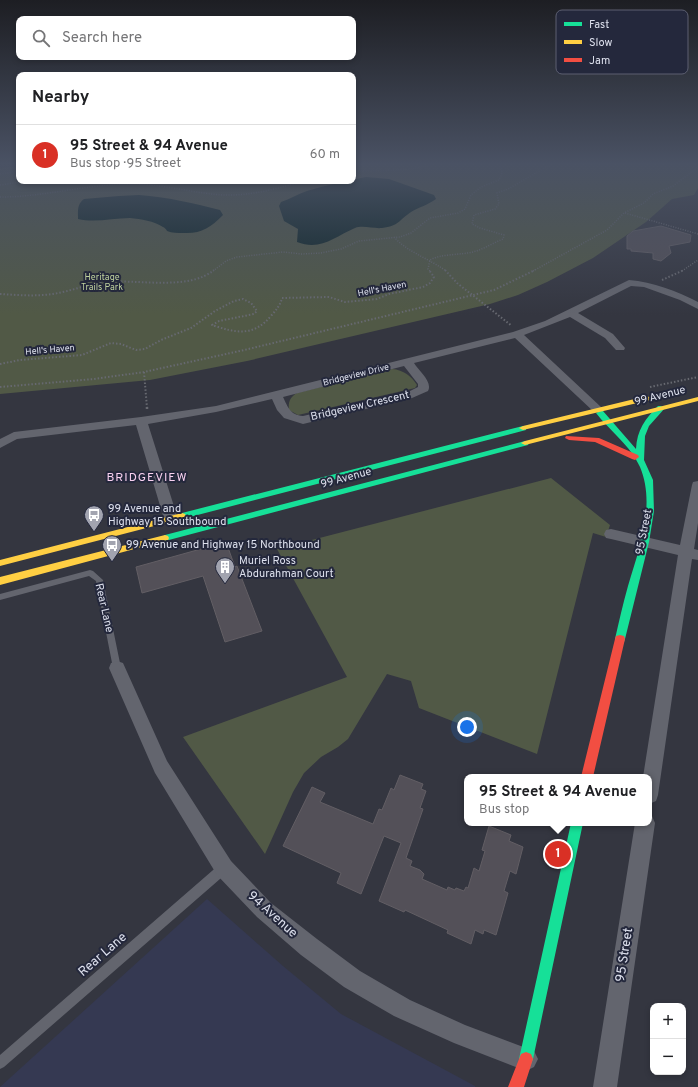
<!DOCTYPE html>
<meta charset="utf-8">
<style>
:root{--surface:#fff;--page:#f6f6f6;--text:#202124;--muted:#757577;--line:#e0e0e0;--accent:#d93025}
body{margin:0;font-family:Overpass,sans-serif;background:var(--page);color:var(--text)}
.controls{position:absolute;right:12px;bottom:12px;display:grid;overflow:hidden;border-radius:8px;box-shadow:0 2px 6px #0003}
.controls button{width:36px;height:36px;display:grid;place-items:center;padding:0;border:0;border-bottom:1px solid var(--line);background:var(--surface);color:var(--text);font:20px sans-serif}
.you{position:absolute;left:467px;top:727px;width:14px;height:14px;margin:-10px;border:3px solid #fff;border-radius:50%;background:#1a73e8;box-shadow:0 0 0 6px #1a73e833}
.badge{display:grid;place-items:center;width:26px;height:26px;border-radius:50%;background:var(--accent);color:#fff;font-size:13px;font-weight:700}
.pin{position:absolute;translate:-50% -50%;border:2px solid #fff;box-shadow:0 1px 4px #0006}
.popup{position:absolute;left:464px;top:774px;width:188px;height:52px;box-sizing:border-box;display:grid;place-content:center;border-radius:8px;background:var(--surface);filter:drop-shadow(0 1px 3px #0005);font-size:13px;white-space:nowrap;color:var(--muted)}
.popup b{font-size:15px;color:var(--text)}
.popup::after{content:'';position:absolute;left:50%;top:100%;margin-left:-8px;border:8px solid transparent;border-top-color:var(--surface)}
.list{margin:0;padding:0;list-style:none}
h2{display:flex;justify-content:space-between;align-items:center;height:52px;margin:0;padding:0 16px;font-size:17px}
h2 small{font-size:13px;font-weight:400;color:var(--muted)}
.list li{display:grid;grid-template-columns:26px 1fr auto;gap:12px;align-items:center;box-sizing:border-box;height:60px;padding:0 16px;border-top:1px solid var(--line)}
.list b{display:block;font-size:15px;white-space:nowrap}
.list p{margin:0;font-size:13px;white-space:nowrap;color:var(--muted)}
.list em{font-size:13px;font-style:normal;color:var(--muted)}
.icon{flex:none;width:22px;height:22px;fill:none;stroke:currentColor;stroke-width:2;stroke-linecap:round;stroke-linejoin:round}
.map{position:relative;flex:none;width:698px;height:1087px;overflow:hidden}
.search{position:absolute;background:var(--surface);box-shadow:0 2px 6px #0003;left:16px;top:16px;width:340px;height:44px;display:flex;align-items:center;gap:10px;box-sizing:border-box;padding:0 14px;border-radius:8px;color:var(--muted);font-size:15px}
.panel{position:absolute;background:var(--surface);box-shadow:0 2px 6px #0003;left:16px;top:72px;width:340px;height:112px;border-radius:8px}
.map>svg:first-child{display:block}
.built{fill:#353952}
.green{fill:#515946}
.water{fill:#072123}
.building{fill:#535058;stroke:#625e64}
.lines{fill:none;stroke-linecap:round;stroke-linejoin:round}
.path-far2{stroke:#676970;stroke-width:1.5;stroke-dasharray:1 1.5;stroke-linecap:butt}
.path-far1{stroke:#676970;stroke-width:2;stroke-dasharray:1.5 2;stroke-linecap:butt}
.path{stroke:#676970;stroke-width:2.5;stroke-dasharray:2 3;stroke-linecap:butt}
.lane{fill:#63656e;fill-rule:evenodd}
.street{fill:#63656e;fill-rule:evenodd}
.fast{fill:#16e098;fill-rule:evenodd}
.slow{fill:#ffcf43;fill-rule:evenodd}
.jam{fill:#f24e42;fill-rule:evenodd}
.labels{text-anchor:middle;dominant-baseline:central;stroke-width:4;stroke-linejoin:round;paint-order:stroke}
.far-park-label{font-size:9px;fill:#bed19d;stroke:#24283c}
.far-street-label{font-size:9px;fill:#dde0ed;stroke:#24283c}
.street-label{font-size:11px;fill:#dde0ed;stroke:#24283c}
.poi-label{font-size:11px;fill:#dde0ed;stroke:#24283c;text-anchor:start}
.neighbourhood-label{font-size:12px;letter-spacing:1px;fill:#f9d1f0;stroke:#24283c}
.near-street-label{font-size:13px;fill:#dde0ed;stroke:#24283c}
.key{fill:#24283c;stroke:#5c5f71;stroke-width:1}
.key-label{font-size:11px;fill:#dde0ed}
</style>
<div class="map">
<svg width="698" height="1087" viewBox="0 0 698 1087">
<rect width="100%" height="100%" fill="#343640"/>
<path class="built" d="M207,899L283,966L341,1014L475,1086V1087H0Z"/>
<path class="green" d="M353,163H698V188L694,195L672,199L646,222L593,258L547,282L518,295L490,304L247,361L150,380L0,394V168L19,166V181H353Z
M392,369C404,370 411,376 417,385L415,388L298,415L289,410C288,402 290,397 297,393Z
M551,478L610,525L606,537L593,533L537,754L419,708L411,681L387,674L348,739L338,747L321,757L304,773L293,792L265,854L183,737L347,677L277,549Z"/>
<path class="water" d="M366,177L389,179L434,195L436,199C428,205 419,207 411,212C399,220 399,226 382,228C374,229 363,225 355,228C334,237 321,251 297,242L298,229L284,221L279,206L281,202C290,199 298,194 307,191C327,185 347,181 366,177Z
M139,195C167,197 193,203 220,210L223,215C210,228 201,234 183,233C178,233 172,233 167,231C167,230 164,227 163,227C154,221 141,219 130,218C113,218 95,223 78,219C78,211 77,204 84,199L119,196Z"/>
<path class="building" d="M661,226L691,235L690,242L669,246L671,253L661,261L653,259V253L631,251V249H627V236L633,231Z
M226,542L235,567L237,566L262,631L225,642L203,576L142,593L136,567Z
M400,775L423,784L421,789L426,791L420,808L423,809L406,858L412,861L410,866L420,870L424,874L422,879L447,890L448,887L455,890L456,888L464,891L466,887L468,888L474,868L479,871L485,851L482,850L489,826L511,835L509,841L523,847L516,874L510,871L504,891L508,893L496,935L484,930L483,934L475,930L471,944L447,933L448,930L405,910L404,912L379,901L401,843L384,836L361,894L337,883L341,873L283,846L312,787L325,793L320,802L373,824L379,809L382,810L391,788L394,790Z"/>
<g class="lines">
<path class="path-far2" d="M690,163L694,170
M0,169L19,167
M353,171C382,170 410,172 437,163
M0,174L19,171
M49,181H56
M0,185L28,181
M0,197C43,197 84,185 126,184C159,183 191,193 223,195C250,196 277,189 303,181
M625,213L698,234
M394,237C407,252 430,259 446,271
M213,271L226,261L237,257L283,252L302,254L321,253L341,249L359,241L400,237L411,233L430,218L458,213L465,209L471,195L481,187L499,180L502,173L501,167L494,163
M430,271L428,269L430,260C439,254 461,255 473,252C484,249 493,243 503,239L504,235L480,228L472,224L474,215L495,209L499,204L497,193L508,189L553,163
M533,271L607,230L624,213L644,203L653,194L673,186L698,167
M682,271L698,260"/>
<path class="path-far1" d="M445,270L457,283L512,326
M662,280L684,270
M0,294C19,295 39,297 58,293C74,290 89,284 106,282C137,279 189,291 214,270
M0,364L20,360L82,355L111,343L121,344L136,350L145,349L161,340L191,328L215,311L234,301L243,299L251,303L257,311L254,314L219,321L212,325C236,333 253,337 271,316C276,310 280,306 282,298L329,297L345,302L377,299L389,294L423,287L430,283L434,277L429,270
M144,372L147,408
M0,387L94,379L144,372L240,351L494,290L535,270
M650,387L698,377"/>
<path class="path" d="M147,407V411"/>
<path class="lane" d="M90,570L93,571L103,580L121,668L120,670L117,671L114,670L113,668L96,581L89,576L0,600V594Z
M224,863L228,864L229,868L228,872L4,1067L0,1069V1055L220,864Z"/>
<path class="street" d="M629,280C653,282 677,291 698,302V309L680,300L644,287L631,286L578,313L613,334L625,348L624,350H616L605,338L570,317L524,335L601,407L603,409L601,411H593L515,338L414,363C419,371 433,382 428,391L412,398L303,424L284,418L277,410L272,399L216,412L148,424L178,519L176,522L171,524L166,522L164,519L136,425L17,439L0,448V439L14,432L141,417L216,406L513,332L545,321ZM404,366L418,384V387L408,392L303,416C290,415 288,407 283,397Z
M698,481V523L694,549L698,550V560L692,559L658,795L656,801L649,804V777H643L678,555L611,539L606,538L604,534L606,530L611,529L680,545L692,485L693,482Z
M117,661L123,663L167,761L231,861L271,903L317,939L360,971L410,1000L465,1025L534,1051L538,1059L534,1067L526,1071L454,1043L394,1016L344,987L301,955L257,917L217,875L155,773L109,668L111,663Z
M649,815L652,816L655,823L617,1087H593L635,823H649Z"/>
<path class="fast" d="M658,406H661L665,408L649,426L645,436L644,460L653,480L654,511L649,542L625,639L624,642L620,643L616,642L615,639C619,621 623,604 628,586C639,549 656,505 640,467C631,446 610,431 596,413L600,411H603L636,449C637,430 645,419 658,406Z
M523,426H526V430L182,519L178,516L182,513Z
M525,441L529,443L528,445L165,541L161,538L165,535Z
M571,823H583L533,1059L531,1064L526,1066L521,1064L519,1059Z"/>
<path class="slow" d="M647,396L651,398L650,400L523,430L519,428L523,426Z
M698,397V401L525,445L521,443L525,441Z
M182,513L185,514L186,516L185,518L0,566V560Z
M165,535L168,536L169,538L168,540L0,585V577Z"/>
<path class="jam" d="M566,436L599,438L638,455L639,457L635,460L632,459L595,442L569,440L565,438Z
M620,635L624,636L625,639L593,777H581L615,639L616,636Z
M526,1052L531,1054L533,1059L524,1087H508L521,1054Z"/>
</g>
<linearGradient id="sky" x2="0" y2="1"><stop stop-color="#1d1e23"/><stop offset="0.52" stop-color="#4a5264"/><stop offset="1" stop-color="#4a5264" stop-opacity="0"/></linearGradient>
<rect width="698" height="315" fill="url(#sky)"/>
<defs>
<symbol id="bus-pin" viewBox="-11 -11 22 30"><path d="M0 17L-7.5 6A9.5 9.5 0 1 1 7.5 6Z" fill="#a2a4b0" stroke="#24283c"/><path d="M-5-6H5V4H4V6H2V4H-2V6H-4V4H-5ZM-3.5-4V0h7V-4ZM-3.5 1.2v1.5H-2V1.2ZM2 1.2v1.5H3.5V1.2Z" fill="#fff"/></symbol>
<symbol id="building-pin" viewBox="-11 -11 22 30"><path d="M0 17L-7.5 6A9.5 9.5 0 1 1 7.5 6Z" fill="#a2a4b0" stroke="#24283c"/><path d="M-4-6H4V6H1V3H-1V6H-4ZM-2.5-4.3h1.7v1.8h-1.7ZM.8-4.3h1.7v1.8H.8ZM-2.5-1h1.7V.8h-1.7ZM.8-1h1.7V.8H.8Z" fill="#fff"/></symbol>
</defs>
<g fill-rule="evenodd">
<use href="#bus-pin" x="83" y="504" width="22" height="30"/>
<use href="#bus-pin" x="101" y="534" width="22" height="30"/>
<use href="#building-pin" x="214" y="556" width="22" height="30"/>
</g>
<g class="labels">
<g class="far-park-label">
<text x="102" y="277">Heritage<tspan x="102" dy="10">Trails Park</tspan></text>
</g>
<g class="far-street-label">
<text transform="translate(382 289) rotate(-11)">Hell's Haven</text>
<text transform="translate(50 350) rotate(-5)">Hell's Haven</text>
<text transform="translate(356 375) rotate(-14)">Bridgeview Drive</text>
</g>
<g class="street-label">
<text transform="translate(660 396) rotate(-14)">99 Avenue</text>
<text transform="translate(360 406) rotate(-13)">Bridgeview Crescent</text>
<text transform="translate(346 478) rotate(-15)">99 Avenue</text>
<text transform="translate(644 532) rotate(-79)">95 Street</text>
<text transform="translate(104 608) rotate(77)">Rear Lane</text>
</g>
<g class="poi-label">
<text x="108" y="509">99 Avenue and<tspan x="108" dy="13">Highway 15 Southbound</tspan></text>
<text x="126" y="545">99 Avenue and Highway 15 Northbound</text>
<text x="239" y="561">Muriel Ross<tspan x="239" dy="13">Abdurahman Court</tspan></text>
</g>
<g class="neighbourhood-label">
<text x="147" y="478">BRIDGEVIEW</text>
</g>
<g class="near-street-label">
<text transform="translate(272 915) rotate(42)">94 Avenue</text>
<text transform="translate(103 955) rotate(-41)">Rear Lane</text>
<text transform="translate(625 955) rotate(-81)">95 Street</text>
</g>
</g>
<rect x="556" y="10" width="132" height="64" rx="6" class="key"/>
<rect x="564" y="22" width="18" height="4" fill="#16e098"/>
<rect x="564" y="40" width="18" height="4" fill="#ffcf43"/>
<rect x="564" y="58" width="18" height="4" fill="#f24e42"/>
<g class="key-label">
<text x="589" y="28">Fast</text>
<text x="589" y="46">Slow</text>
<text x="589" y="64">Jam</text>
</g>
</svg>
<div class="controls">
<button>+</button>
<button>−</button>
</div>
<div class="you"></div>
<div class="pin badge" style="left:558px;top:854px">1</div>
<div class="popup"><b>95 Street &amp; 94 Avenue</b>Bus stop</div>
<div class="search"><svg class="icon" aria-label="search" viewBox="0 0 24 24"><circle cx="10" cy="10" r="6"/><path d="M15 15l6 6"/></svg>Search here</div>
<section class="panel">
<h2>Nearby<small></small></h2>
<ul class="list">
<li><span class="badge">1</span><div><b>95 Street &amp; 94 Avenue</b><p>Bus stop · 95 Street</p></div><em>60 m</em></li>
</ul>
</section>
</div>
